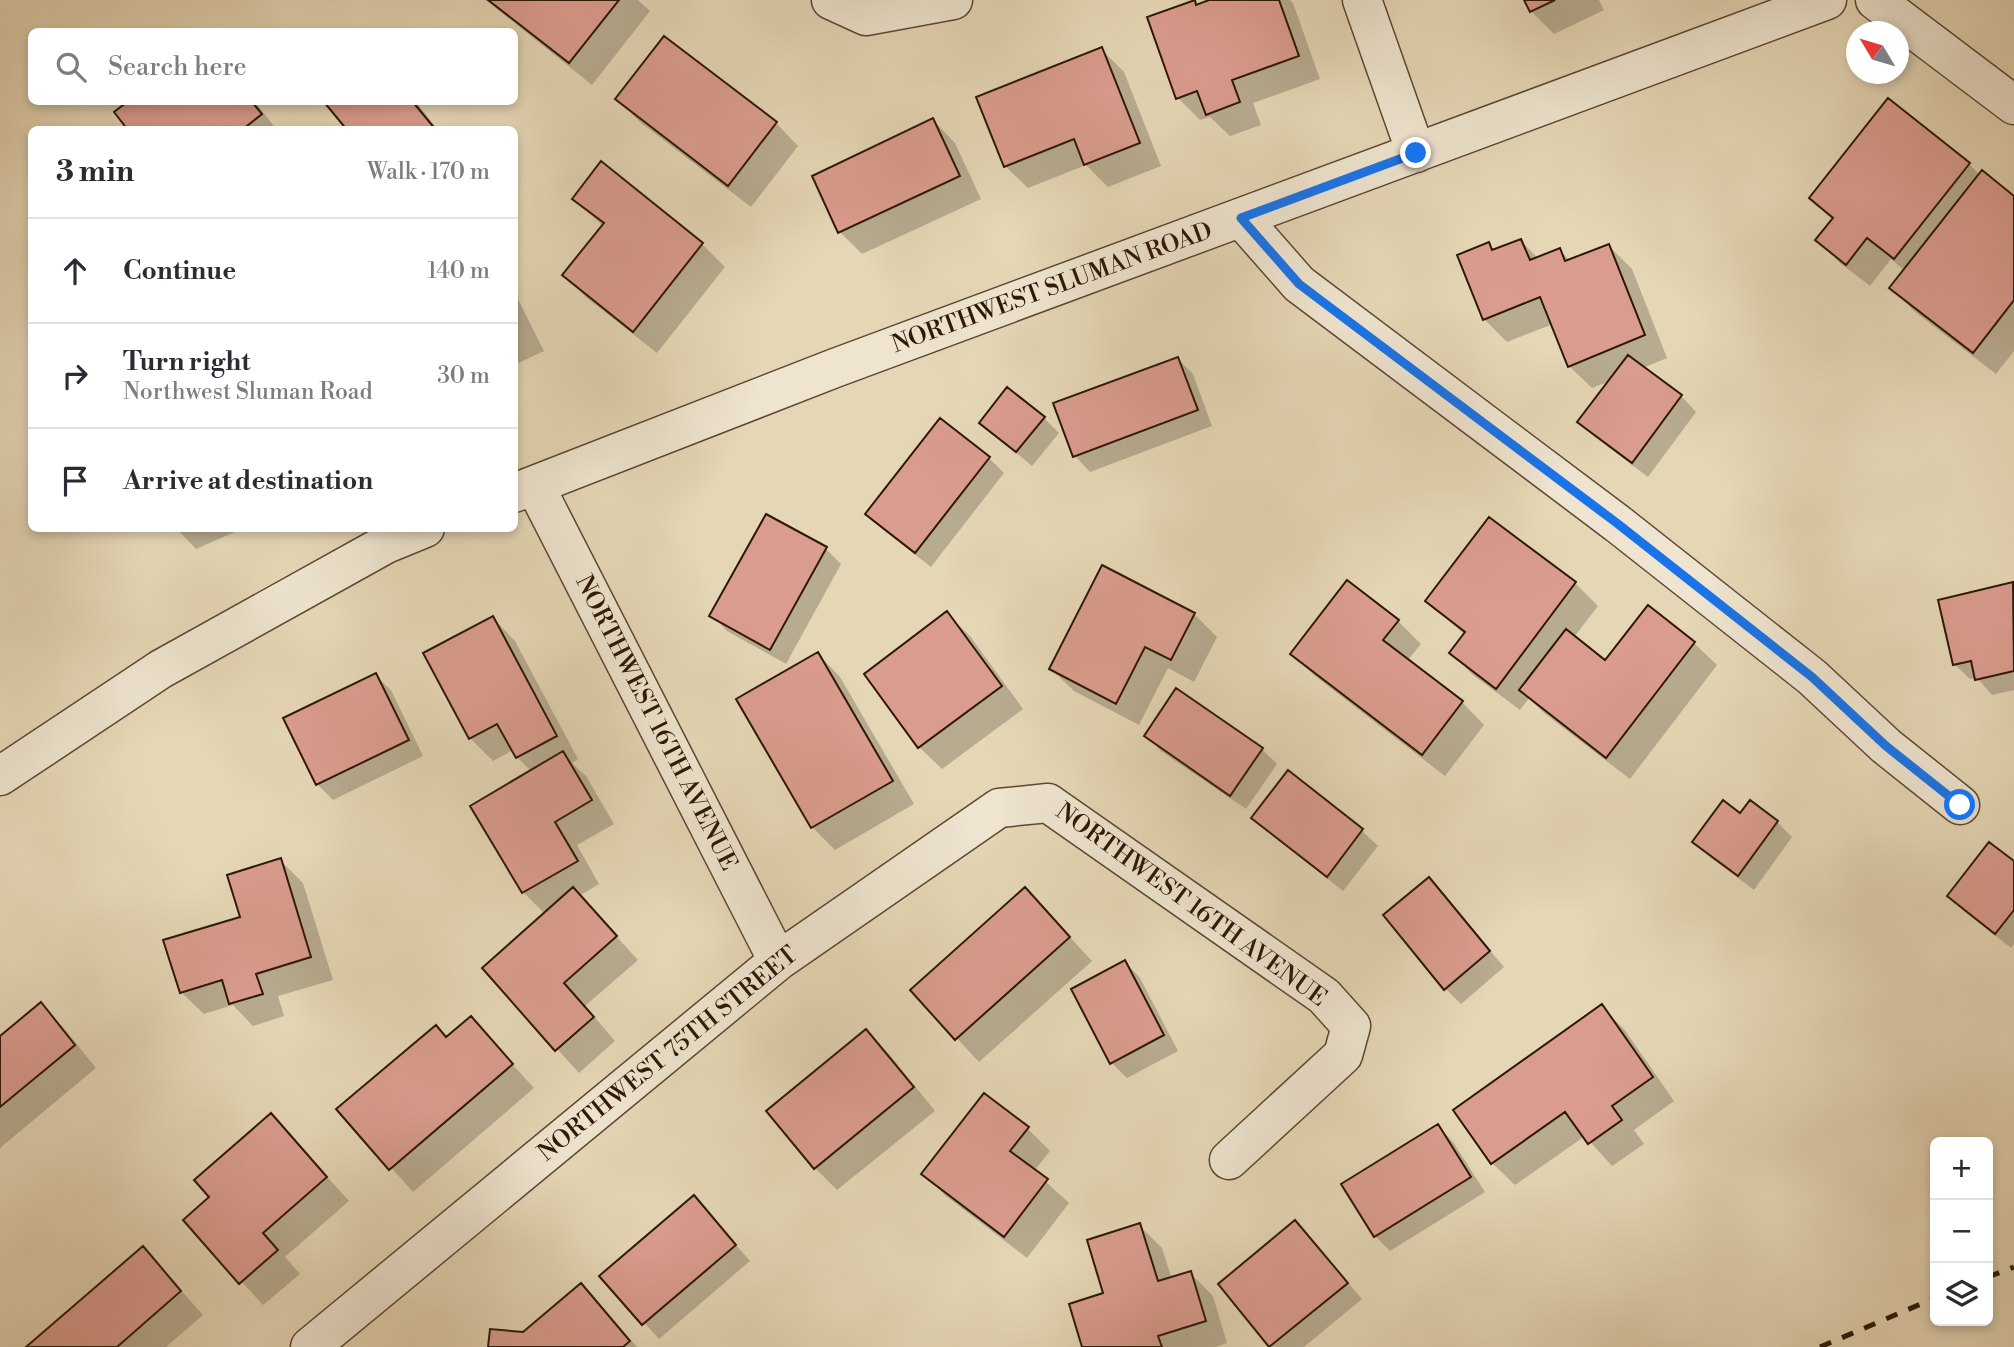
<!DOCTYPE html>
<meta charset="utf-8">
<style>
:root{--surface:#fff;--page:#f2f2f3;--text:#2b2b33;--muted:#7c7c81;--line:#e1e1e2}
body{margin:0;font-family:"Libre Bodoni",serif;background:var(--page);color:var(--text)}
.controls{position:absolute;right:21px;bottom:21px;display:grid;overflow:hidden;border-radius:10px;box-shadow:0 4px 10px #0003}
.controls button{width:63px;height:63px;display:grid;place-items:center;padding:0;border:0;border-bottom:2px solid var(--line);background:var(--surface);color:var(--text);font:35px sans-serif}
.compass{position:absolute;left:1846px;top:21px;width:63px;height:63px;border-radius:50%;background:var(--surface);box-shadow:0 4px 10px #0003;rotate:308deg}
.stop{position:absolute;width:21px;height:21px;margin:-16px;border:5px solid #1a73e8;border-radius:50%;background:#fff}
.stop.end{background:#1a73e8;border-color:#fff;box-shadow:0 2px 7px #0008}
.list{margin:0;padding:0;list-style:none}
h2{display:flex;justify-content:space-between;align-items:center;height:91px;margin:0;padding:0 28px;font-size:30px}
h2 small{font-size:23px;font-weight:400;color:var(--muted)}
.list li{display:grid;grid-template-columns:46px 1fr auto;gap:21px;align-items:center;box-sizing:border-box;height:105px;padding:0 28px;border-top:2px solid var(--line)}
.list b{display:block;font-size:26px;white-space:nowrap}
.list p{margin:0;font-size:23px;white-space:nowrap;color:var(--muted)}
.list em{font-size:23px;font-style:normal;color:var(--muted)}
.icon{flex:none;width:38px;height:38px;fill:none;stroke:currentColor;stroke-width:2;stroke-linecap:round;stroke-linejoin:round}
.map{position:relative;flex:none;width:2014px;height:1347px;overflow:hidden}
.search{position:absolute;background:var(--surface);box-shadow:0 4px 10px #0003;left:28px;top:28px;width:490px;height:77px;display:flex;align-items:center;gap:18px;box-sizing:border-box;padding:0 24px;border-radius:10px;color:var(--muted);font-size:26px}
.panel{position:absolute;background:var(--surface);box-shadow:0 4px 10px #0003;left:28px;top:126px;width:490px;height:406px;border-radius:10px}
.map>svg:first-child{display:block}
.shadow{fill:#0003}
.building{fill:#da9c8e;stroke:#2e1708;stroke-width:2}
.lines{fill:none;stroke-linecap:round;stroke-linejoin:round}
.minor-casing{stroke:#5c4733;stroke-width:41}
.minor{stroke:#eee4cf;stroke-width:38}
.rail{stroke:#2e1708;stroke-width:5;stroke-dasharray:12 12;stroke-linecap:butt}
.route{stroke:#1a73e8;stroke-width:9}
.labels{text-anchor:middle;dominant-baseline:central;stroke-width:6;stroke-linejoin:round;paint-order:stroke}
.street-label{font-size:24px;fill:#2e1708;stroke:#eee4cf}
</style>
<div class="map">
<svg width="2014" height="1347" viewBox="0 0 2014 1347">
<rect width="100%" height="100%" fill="#e5d6b5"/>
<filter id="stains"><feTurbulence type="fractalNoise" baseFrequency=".00286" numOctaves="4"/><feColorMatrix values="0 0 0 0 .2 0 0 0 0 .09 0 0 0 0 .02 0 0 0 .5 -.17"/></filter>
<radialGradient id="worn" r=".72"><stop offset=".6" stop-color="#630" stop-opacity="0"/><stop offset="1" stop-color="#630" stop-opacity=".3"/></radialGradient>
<path class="shadow" d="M486,0H638L650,11L592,85Z
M1215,0H1290L1293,3L1320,79L1253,103L1261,125L1230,136L1210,117L1200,120L1178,98L1194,2L1198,6Z
M1526,0H1599L1604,10L1554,34L1531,11Z
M1101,49L1124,72L1161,166L1108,187L1086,165L1028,188L1005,166Z
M617,99L776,123L798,146L751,207L640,122Z
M130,102H255L277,130H130L117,112Z
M327,102H416L438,130H349Z
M933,120L955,143L981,199L862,254L840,232Z
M601,164L702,244L725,267L657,353L587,298L564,275L603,226L574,199Z
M1969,164L1980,175L2014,198V351L1996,374L1914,311L1891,288L1905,271L1891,259L1870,286L1840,263L1818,240L1833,220L1811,198Z
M1521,241L1539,259L1560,250L1570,261L1609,246L1632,269L1667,358L1643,368L1681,396L1696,412L1648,477L1595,437L1580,422L1610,381L1592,388L1569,366L1553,324L1507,342L1484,319L1489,244L1495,251Z
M514,291L544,351L514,365Z
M1178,359L1193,374L1212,426L1090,472L1075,456Z
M1044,418L1059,433L1032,466L981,423Z
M989,458L1004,473L931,567L882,529L867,514Z
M176,528H244L196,549Z
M826,549L841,564L786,664L727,631L712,615Z
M1347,583L1398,621L1421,644L1407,661L1462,702L1484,725L1445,776L1315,676L1292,654Z
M1575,583L1598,606L1574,637L1606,662L1694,643L1717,665L1630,779L1544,713L1529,698L1520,710L1473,675L1451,653L1465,635L1427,601Z
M2013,584L2014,690L1992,695L1977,678L1970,679L1954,664Z
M947,614L970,636L1023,709L942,769L919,747Z
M1194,614L1217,637L1194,682L1168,668L1139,725L1074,691L1051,669Z
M493,618L515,641L578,759L572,763L586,776L614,824L577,845L599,884L579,896L638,960L585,1006L615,1041L579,1073L484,968L545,914L523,892L532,772L517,757L513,750L493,761L470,738Z
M818,654L840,677L914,804L835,850L812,827Z
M375,675L391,690L423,756L333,800L317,784Z
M1146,736L1262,749L1277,764L1246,809L1161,751Z
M1288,773L1362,831L1378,846L1343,891L1269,833L1254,818Z
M1777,822L1792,837L1754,890L1710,857L1694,842Z
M280,860L303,883L333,980L278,996L284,1016L253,1026L233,1005L204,1014L181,992L242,918Z
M2014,863V944L2011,948L1964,911L1949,896Z
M1429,879L1504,967L1461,1004L1446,989Z
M1025,889L1092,961L979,1062L913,991Z
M1125,962L1140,978L1178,1051L1127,1078L1112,1063Z
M41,1005L63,1027L96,1068L0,1148V1038Z
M1601,1007L1624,1029L1674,1101L1634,1130L1644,1144L1612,1166L1585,1136L1515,1185L1492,1163Z
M471,1019L534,1088L413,1192L339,1110L448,1039Z
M866,1031L889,1054L935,1111L837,1190L815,1168Z
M271,1115L349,1201L285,1257L300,1274L263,1305L185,1220L212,1197Z
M1438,1126L1453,1142L1485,1192L1390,1251L1375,1236Z
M1027,1128L1050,1151L1034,1171L1069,1203L1027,1258L946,1196L923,1174Z
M694,1197L750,1261L659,1339L602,1276Z
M1295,1222L1362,1299L1304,1347H1272L1220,1285Z
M1139,1225L1162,1248L1172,1279L1190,1273L1213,1296L1227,1343L1216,1347H1084L1105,1294Z
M143,1248L203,1315L166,1347H29Z
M581,1285L637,1347H490L524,1334Z"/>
<path class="building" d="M488,0H619L569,63Z
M1195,0L1196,5L1209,0H1279L1299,56L1232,80L1240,102L1206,115L1197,91L1176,99L1147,17Z
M1524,0H1555L1530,12Z
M664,36L777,122L728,186L615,99Z
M1102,47L1140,143L1084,165L1074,139L1004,167L976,97Z
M1888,98L1970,163L1894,259L1867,238L1846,265L1815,240L1833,218L1809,198Z
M127,102H252L262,114L242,130H128L114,112Z
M324,102H413L436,130H347Z
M933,118L960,176L838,233L812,176Z
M601,161L703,243L633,332L562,275L604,223L572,199Z
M1982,170L2014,196V300L1973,353L1889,288Z
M1521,239L1530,260L1560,248L1565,261L1609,244L1645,335L1568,367L1540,297L1483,320L1457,255L1489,242L1492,250Z
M1628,355L1682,395L1632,463L1577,422Z
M1178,357L1198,410L1073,457L1053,403Z
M1007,387L1045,417L1016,452L979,423Z
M940,418L990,457L915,553L865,514Z
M766,514L827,547L770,650L709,616Z
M1489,517L1576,582L1496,689L1449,653L1465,632L1425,601Z
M1102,565L1195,613L1171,660L1145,647L1116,704L1049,669Z
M1347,580L1399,620L1383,640L1463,701L1422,755L1290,654Z
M2013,582L2014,671L1975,680L1971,661L1953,665L1938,600Z
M1648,605L1695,642L1606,758L1519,690L1566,629L1605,660Z
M947,611L1002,686L918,748L864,674Z
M493,616L557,736L516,758L497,724L469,739L423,653Z
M818,652L893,781L811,828L736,699Z
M376,673L409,740L316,785L283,718Z
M1176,688L1263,748L1230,796L1144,736Z
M563,751L592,800L555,822L578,861L522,893L470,806Z
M1288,770L1363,829L1327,877L1251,818Z
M1723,800L1740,813L1750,800L1778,821L1738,876L1692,842Z
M1989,842L2014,861V910L1995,934L1947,896Z
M281,858L311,957L256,974L263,994L229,1004L222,980L180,993L163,940L240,917L227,875Z
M1429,877L1490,951L1444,990L1383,915Z
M573,887L617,936L564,983L594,1017L555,1051L482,968Z
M1025,887L1070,937L955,1040L910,990Z
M1125,960L1164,1035L1110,1064L1071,989Z
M41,1002L75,1045L0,1107V1036Z
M1602,1004L1653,1077L1612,1106L1622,1120L1588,1144L1565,1112L1491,1164L1453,1110Z
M471,1016L513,1064L389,1170L336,1109L436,1025L446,1037Z
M866,1029L914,1087L814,1169L766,1111Z
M984,1093L1029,1127L1010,1151L1048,1179L1004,1237L921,1174Z
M271,1113L327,1177L263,1233L278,1250L239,1284L183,1220L209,1197L194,1180Z
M1438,1124L1471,1177L1374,1237L1341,1184Z
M694,1195L736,1245L642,1325L599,1276Z
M1295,1220L1348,1283L1269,1347L1218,1284Z
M1140,1223L1158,1281L1191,1271L1206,1321L1158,1336L1162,1347H1082L1069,1304L1103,1293L1087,1240Z
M143,1246L181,1291L117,1347H26Z
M581,1283L630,1341L623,1347H488L490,1329L523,1332Z"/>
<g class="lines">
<defs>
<path id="minor" d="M831,0L866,16L953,0
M1362,0L1416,153
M1875,0L2014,105
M1241,218L1299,284L1618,524L1812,677L1886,746L1960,805
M535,486L778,961
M514,493L835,368L1827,0
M0,776L161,669L386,544L425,528
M310,1347L778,961L999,808L1048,803L1324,996L1351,1026L1343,1055L1229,1160"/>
</defs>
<use href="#minor" class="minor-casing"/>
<use href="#minor" class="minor"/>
<path class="rail" d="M1988,1277L2014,1267
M1820,1347L1935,1298"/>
</g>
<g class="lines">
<path class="route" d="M1416,153L1241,218L1299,284L1618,524L1812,677L1886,746L1960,805"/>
</g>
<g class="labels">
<g class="street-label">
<text transform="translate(1052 288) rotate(-20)">NORTHWEST SLUMAN ROAD</text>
<text transform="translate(656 723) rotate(63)">NORTHWEST 16TH AVENUE</text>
<text transform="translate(1191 905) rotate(36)">NORTHWEST 16TH AVENUE</text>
<text transform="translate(668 1054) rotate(-39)">NORTHWEST 75TH STREET</text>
</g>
</g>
<rect width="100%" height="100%" filter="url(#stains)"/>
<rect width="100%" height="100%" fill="url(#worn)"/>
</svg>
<div class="controls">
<button>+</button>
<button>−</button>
<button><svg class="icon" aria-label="layers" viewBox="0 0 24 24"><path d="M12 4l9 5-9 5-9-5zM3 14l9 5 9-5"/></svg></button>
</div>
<svg class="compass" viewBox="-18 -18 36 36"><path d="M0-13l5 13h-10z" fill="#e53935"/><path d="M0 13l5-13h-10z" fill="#7c7c81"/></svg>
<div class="stop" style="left:1960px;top:805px"></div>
<div class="stop end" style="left:1416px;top:153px"></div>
<div class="search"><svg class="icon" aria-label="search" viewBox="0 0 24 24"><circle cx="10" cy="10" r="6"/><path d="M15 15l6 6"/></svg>Search here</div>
<section class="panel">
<h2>3 min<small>Walk · 170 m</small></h2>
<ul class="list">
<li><svg class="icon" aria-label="ahead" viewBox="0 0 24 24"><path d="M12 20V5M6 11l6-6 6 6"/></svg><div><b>Continue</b></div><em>140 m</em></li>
<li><svg class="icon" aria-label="right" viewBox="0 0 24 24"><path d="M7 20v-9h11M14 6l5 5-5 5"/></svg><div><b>Turn right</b><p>Northwest Sluman Road</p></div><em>30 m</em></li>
<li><svg class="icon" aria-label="arrive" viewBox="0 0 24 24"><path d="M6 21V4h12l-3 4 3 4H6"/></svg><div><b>Arrive at destination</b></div></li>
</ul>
</section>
</div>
